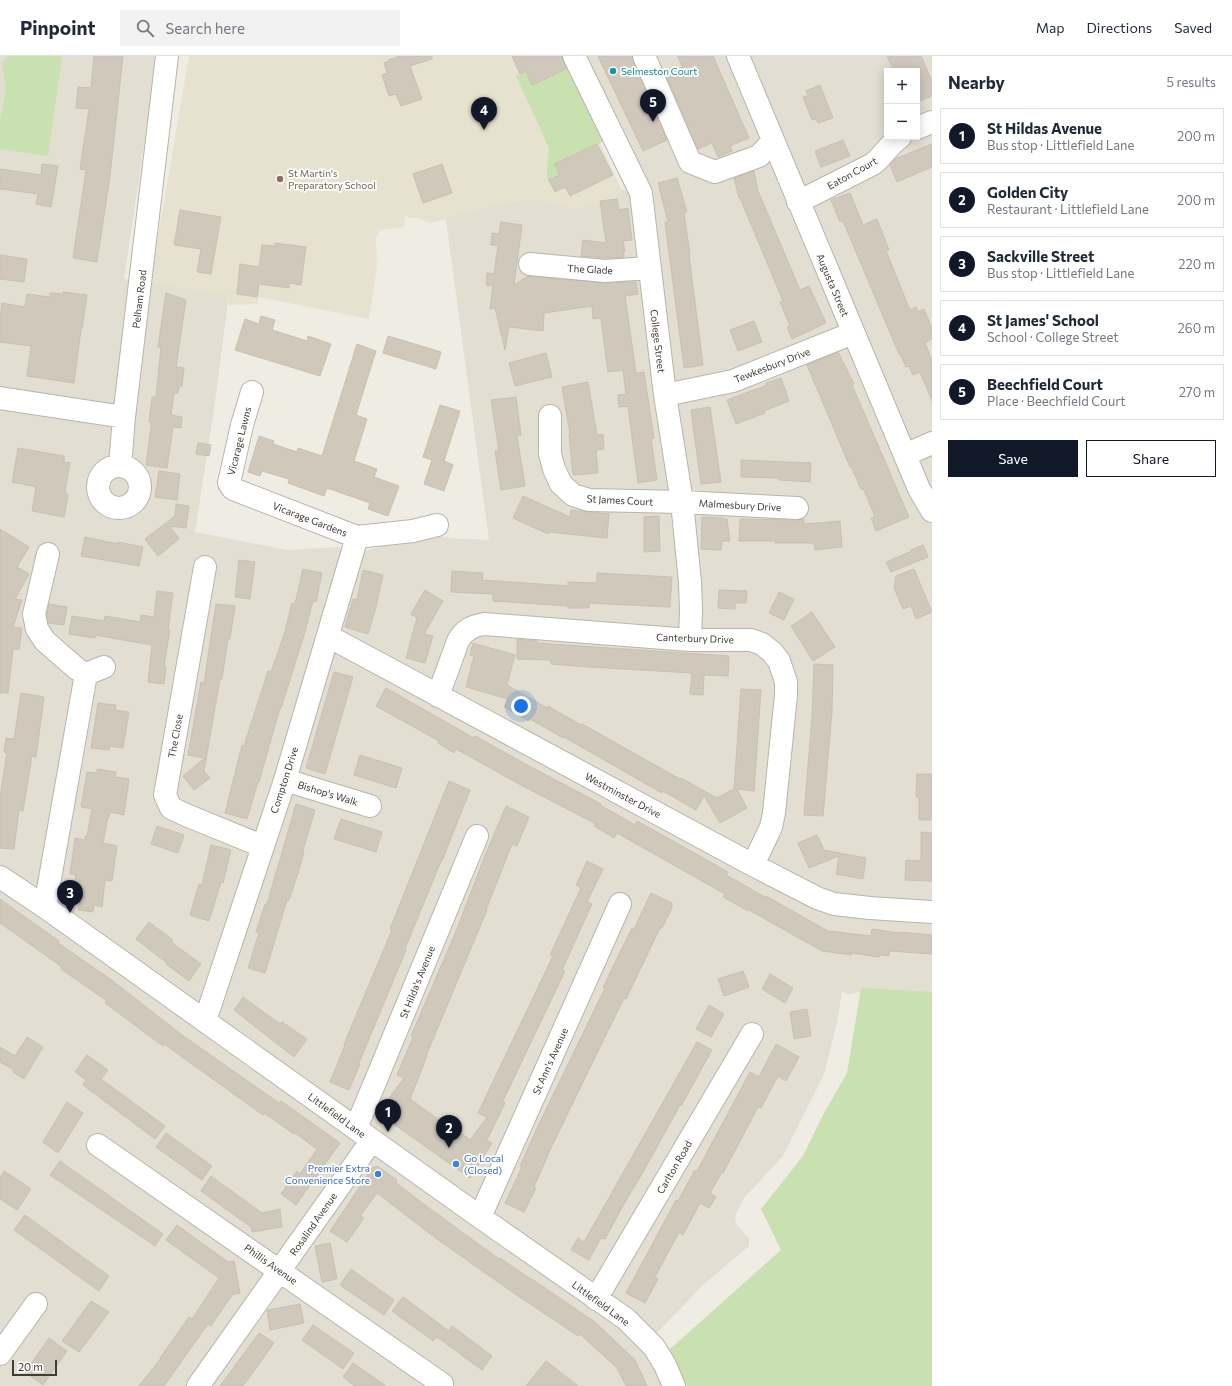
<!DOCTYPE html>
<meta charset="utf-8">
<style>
:root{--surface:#fff;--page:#f2f2f3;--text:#1f2937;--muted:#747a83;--line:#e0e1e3;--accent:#111827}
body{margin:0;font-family:Commissioner,sans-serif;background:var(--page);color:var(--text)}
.controls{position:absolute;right:12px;top:12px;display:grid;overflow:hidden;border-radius:0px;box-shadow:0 2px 10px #0003}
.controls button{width:36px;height:36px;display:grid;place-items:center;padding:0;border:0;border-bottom:1px solid var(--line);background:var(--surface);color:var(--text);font:20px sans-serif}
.scale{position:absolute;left:12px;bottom:10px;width:45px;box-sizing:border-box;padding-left:4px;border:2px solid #413c34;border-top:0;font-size:11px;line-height:14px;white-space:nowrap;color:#413c34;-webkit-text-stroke:3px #fff;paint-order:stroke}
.you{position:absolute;left:521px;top:650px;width:14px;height:14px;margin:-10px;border:3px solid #fff;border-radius:50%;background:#1a73e8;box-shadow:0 0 0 6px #1a73e833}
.badge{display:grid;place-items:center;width:26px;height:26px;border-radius:50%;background:var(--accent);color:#fff;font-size:13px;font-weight:700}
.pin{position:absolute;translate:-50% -33px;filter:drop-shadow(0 1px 2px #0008)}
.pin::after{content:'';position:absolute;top:21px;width:14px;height:12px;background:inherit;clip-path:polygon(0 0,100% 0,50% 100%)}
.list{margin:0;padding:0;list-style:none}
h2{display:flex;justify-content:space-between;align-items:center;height:52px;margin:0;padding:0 16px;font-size:17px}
h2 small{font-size:13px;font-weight:400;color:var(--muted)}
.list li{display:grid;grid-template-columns:26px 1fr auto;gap:12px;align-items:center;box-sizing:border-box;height:56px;margin:0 8px 8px;padding:0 8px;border:1px solid var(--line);border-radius:0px}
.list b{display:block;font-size:15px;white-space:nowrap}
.list p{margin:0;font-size:13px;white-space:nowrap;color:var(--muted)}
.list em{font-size:13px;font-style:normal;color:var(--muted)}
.actions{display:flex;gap:8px;padding:12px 16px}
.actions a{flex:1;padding:9px 0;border:1px solid var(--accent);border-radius:0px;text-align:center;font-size:14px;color:var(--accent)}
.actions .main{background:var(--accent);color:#fff}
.icon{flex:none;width:22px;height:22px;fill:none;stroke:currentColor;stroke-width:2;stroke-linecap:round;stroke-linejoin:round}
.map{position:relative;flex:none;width:932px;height:1330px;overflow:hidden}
header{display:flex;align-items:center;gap:24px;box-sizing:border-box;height:56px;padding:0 20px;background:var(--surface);border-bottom:1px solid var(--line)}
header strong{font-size:19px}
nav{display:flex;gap:22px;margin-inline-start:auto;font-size:14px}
.search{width:280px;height:36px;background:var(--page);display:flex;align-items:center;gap:10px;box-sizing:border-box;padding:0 14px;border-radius:0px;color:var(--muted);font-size:15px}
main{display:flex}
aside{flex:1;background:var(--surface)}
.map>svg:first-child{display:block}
.residential{fill:#e3ded2;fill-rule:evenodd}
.education{fill:#e7e1cf}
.green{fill:#c9e0b1}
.building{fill:#d0c8bb;stroke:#c9c0af}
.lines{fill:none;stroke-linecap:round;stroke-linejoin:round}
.minor-casing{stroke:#bab4a8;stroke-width:24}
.minor{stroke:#fff;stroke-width:22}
.culture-dot{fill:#0f9aa8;stroke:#fff;stroke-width:1.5}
.education-dot{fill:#8d6e63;stroke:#fff;stroke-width:1.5}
.shop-dot{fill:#3f7fe0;stroke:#fff;stroke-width:1.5}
.labels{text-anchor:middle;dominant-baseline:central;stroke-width:3.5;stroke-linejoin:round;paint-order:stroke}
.culture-label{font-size:10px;fill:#0d838f;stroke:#fff;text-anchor:start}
.education-label{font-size:10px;fill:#785e54;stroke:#fff;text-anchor:start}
.street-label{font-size:10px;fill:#413c34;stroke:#fff}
.shop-label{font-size:10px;fill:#366cbe;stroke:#fff;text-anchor:start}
</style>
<header>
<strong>Pinpoint</strong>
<div class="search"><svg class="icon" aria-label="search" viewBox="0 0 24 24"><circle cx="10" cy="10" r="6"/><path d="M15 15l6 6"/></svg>Search here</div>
<nav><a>Map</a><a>Directions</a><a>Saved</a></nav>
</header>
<main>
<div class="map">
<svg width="932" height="1330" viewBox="0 0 932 1330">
<rect width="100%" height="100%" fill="#efece4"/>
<path class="residential" d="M0,0H156L157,2L124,223L229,238L214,353L195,476L288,494L338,491L363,498L368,494L412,482L438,480L450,482L489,484L446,164L448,163L449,161L511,145L537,143L557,149L578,152L613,144L621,133L647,138L580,0H932V939L856,936L850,939L842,935L837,967L824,1019L783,1100L744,1142L735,1160L736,1168L749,1182V1190L703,1229L657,1277L670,1293L683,1330H0ZM887,15H917V81H887Z"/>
<path class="education" d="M189,0H560L621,133L613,144L578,152L557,149L537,143L511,145L449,161L448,163L429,167L419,162H408L405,158L404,171L381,174L376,181L377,211L369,263L259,241L257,248L228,249L229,238L150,227Z"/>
<path class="green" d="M8,0H62L48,100L0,93V65L6,33L2,6Z
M569,12L604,85L554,108L560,119L548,126L547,113L549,92L516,20L526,15L533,29Z
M861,932L932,936V1330H687L670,1293L781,1194L761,1153L803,1100L824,1057L847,1017Z"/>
<path class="building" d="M94,0H123L110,120L97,206L73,202L86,114L80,113L89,53L76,52L78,31L91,32Z
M400,0H432V3L410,10L422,43L401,50L396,38L389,40L382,19L387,17L384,7L389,5L388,4Z
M512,0H562L566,13L532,29L526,15L520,18Z
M598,0H631L667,84L643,95Z
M678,0H713L749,82L730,90L732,95L718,101L712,87L698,93L666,19L682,11Z
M887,0H921L932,25V40L917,46V15H894Z
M820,29L833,62L818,67L816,63L812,64L803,41L808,40L806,35Z
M843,84L850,100L821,111L815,95Z
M597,88L613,119L570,140L565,131L555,136L549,124L560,119L554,108Z
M932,88V111L897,126L890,109L895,103Z
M42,108L58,110L51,151L36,148L38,138L0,133V113L41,119Z
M442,108L452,137L423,147L413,118Z
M754,115L758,135L800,234L809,230L826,267L792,283L787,271L790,270L780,246L783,245L740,142H739L734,122Z
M677,122L687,156L684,157L690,199H689L703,309L684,312L665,166H668L658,127Z
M850,137L863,169L877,163L889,194L886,195L910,254L916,251L918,256L924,253L932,272V283L925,287L932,304V345L920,316L913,319L909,310L906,311L900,298H899L843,165L840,166L831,144Z
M617,143L619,154L628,152L632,184L623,185L625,196H623L624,201L605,202L581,200L583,184L606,187L600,145Z
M180,154L221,161L211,218L197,216L201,193L174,189Z
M501,166L522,169L514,229L528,220L604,227L636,226L638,238L625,240L636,317L644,316L654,382L651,383L657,424L638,427L628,350L619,351L618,339L626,338L623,314L608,316L601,262L593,263L592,250L544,257L543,275L509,271L505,294L495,252L490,253L493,230L486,229L487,217L494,218L498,189H491L492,177L499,178Z
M275,187L306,191L301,229L289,227V232L259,228L257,241L237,238L240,208L259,211L262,189L275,190Z
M0,199L27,203L24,226L0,223Z
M63,236L87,239L82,273H81L74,327L27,320L31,290L0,286V263L2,247L25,251L27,238L50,241V237L63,238Z
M166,237L186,244L176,311L184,312L182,330H179L178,337H174L171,359L182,361L181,372L173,371L167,412L146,409L151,372V366H149L152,341H156L161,291H158Z
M261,260L275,264L272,274L307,285L308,280L331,288L320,320L235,294L245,263L259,268Z
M754,265L762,286L738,295L730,274Z
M388,280L441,296L436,313L383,297Z
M357,288L376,295L356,359L367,363L354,405L377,413L374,421L399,430L388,460L368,453L370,447L327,432L324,440L288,427L289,423L262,415L260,420L248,416L259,380L274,385L273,388L297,396L298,392L322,400Z
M838,296L854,328L852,329L909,461L876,475L871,462L875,461L863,432L861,433L851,410L850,411L807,309Z
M546,297L552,321L515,330L509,307Z
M781,322L789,345L764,355L765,357L736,368L727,344L767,329L766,327Z
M588,326L597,379L603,378L604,393L596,394L598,417L573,419L569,378H570L562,331Z
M516,341L521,379L517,380L525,430L501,434L495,395H499L491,344Z
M440,349L460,355L444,405L453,409L444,435L424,428L432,404L423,401Z
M710,351L721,426L701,428L691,354Z
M198,387L211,389L209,400L196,398Z
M18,392L64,400V406L70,407L65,435L68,440L64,461L32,455L36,431L12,426Z
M741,404L811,407L810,426L779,424V422L741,421Z
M159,415L180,418L177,444L155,441Z
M523,440L570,461L571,454L589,456L609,458L607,482L549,476L548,478L513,462Z
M176,448L189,450L186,472L170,470L179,483L158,500L145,483L175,460Z
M659,460L660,495L644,496V461Z
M702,461L723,462L722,463H727L730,485H722L721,494L701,493Z
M740,463L796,464L804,463V468L840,465L842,491L815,494L814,487H775V485H739Z
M0,473L29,491L17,511L29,518L15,543L22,544L13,571L22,572L19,593H13L8,637H0Z
M85,481L118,488V486L143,491L139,510L81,500Z
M923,489L928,501L891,516L886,506L912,495L911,494Z
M239,504L255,506L250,543L235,541Z
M303,513L322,517L319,532L316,546L313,545L304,579L281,652H280L259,726H258L247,763L225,757L242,689L244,690L268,615L271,616L284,579L292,547L295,548Z
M914,513L932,556L916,563L911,550L903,553L894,532L896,520Z
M363,514L383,519L376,551L368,578L345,571L353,543L357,544Z
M452,515L483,517L482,524L568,530V526L597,527V517L672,521L670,551L589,547V552H568V550L493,545V538L451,536Z
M425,534L443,545L424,578L433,580L425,607L406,602L417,562L411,558Z
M719,534L747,535L746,547H735V553L718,552Z
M157,535L173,537L168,574H170L164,610L166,611L164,628L148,626L152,589L95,579V582L69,578L72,560L104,565L105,560L140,566L141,559L154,561Z
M779,536L794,543L784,564L769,557Z
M49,548L67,551L64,569L48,567L47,558Z
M216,548L235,550L230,583H228L222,623H220L204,715L210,722L194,734L183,720L205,702L188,699L201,626L204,627Z
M812,556L835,591L813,605L791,570Z
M517,583L537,585V587L579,590L729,600L728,620L704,619L703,639L690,638L692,617L589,611L551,608V604L517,603Z
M473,587L515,599L507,629L547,652L548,650L581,669L582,668L680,723L681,722L717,742L734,733L741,633L761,634L754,735L737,733L747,752L720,767L704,740L696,754L663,735L662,737L564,681L563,682L530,663L529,665L504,651L508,643L466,631L474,600L470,599Z
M814,608L833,609L832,656L823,760L804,759L812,661Z
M334,616L353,621L325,718L306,712Z
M386,632L474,682L475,680L531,711L601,748L600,749L635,769L637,765L728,816L726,819L765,841L766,840L828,875L871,880L872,873L898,877V876L932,879V898L889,895V900L880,899L879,901L852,897L851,899L822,895L749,854L748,855L723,841L725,838L617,777L614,782L594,770L596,768L519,728L456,693L454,697L438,687L439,685L376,650Z
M21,637L44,641L36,701L32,700L23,755L19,754L14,793L0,792V741L7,697L4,696L6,682L14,683Z
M98,647L116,649L115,654L129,656L123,692L110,690L109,694L91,692Z
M360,699L402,712L396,732L354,719Z
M97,713L116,716L115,721L129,723L124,759L110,756L109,761H108L103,787L117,790L112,825L105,824L102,851L94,849L93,856L78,854L80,846L72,845L76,819L70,818L75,782L85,784V780H87L92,753L81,751L87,716L97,717Z
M917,718H932V764H919V741H916Z
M449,725L470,734L442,805H441L405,893L406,894L359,1007L360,1008L349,1034L330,1026L345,989H344L349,976L392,874L390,873Z
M296,748L315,754L303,794L304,795L299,814L289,844H287L265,917L248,912L259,877L256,876L265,848H267Z
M506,750L529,761L517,790L512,788L486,854H487L426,1000H427L410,1043L446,1069L448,1067L470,1084L487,1061L478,1057L553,900L550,899L581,832L576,829L584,812L587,805L603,813L587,846L592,848L562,914L565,915L503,1045L505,1047L487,1084L492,1087L470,1122L378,1057L404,1022L397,1019L413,981L411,980L457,873L484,802Z
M341,763L382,776L376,796L334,783Z
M157,770L184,779L178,797L151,788Z
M921,776L932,777V825L905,824L906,804L921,805Z
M817,779L824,794L866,802L863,823L836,818L839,800L809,812L798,787Z
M211,789L231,794L223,827L221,826L209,865L190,859L199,828L202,829Z
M651,837L672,847V852L662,872H660L626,943L624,942L602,987L550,1094L534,1131L536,1132L524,1156L505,1147L522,1111L520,1110L539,1068L605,932H603L620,896L632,872L634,873Z
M0,843L59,885L58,887L113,925L182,979L279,1047L281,1045L340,1087L296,1149L281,1138L297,1115L300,1118L317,1093L295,1077L294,1078L264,1057L263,1059L164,988L163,990L105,947L107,945L61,913L62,911L0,867Z
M149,866L173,884L171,886L201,908L189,925L166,908L167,907L136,883Z
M743,915L749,931L724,940L718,923Z
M770,918L793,932L785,947L762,933Z
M243,941L280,968L282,966L307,983L294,1001L234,954Z
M709,949L724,958L711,981L696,973Z
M807,953L811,980L794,983L790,956Z
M27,981L43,991L24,1023L13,1016L14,1014L0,1006V991L15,1000Z
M697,986L712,994L681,1050L680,1049L643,1116L624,1148L605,1183L601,1182L589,1204L571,1194L578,1182L584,1186Z
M776,988L799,1001L786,1025L778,1020L761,1052L758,1051L723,1117L722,1116L710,1137L716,1141L709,1152L700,1147L683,1179L679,1176L655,1221L658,1223L645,1247L626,1237L676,1144L678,1145L695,1114L697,1115L750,1016L759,1021Z
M87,999L108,1014L101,1023L165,1070L155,1083L83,1029L86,1024L75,1016Z
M67,1046L83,1057L58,1097L43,1086Z
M166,1077L212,1110L202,1124L156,1091Z
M60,1105L163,1178L155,1190L50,1119Z
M377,1110L397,1124L396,1127L429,1152L499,1203L500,1202L532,1224V1223L596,1267L635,1304L647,1330H626L617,1312L580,1278L578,1280L515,1238L437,1183L377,1137L360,1160L364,1162L347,1186L330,1175L367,1120L372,1112Z
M4,1115L31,1133L17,1154L0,1143V1122Z
M211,1120L262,1157L280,1153L282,1171L252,1176L251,1171L201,1135Z
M25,1159L109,1220L99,1235L14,1174Z
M177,1169L228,1206L234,1205L240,1237L232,1239L211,1270L208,1268L164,1330H139L161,1302H160L189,1261L192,1263L219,1222L166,1184Z
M330,1187L337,1223L322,1226L315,1190Z
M351,1213L394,1244L384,1259L340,1229Z
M403,1241L449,1275L452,1270L492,1300L482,1314L437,1281L433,1285L392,1255Z
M91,1245L109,1256L79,1296L62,1285Z
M300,1248L304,1267L270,1274L267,1254Z
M313,1269L354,1297L343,1313L302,1284Z
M259,1277L274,1287L259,1308L243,1330H220Z
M49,1282L67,1295L43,1329L25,1316Z
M546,1305L578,1330H526Z
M353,1307L363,1314L386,1330H355L343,1321Z"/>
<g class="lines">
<defs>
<path id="minor" d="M574,0L641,137L665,339L682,446L690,526L691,554L690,584
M644,0L690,106L715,116L759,100L773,85
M738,0L919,433L932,455
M917,72L932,66
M798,146L873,108C883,100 889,89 900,81
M530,208L605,215L649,212
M252,336L242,369L229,427L233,433L357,481L413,475L437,469
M665,339L733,325L853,277
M0,342L124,361L167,0
M550,360V398L554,413L561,428L573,439L589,444L682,446L797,452
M905,399L932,387
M98 431a21 21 0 1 1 42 0a21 21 0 1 1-42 0Z
M120,410L124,361
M205,511L165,739L171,752L186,759L262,790
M328,580L753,809L817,842L834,848L870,852L932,856
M86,618L104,611
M438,640L458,585C464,574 472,570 484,568L690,584H751L762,588L772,596L779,605L786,626V639L774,757L771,771L753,809
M285,724L370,750
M0,821L45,851L480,1161L626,1263L654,1291L665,1309L674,1330
M45,851L86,618L77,613L45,585L37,573L34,558L48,498
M205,965L285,724L357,481
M356,1072L477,780
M98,1089L442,1328
M480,1161L620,848
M596,1243L752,978
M0,1298L36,1248
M198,1330L372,1084"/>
</defs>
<use href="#minor" class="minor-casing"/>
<use href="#minor" class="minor"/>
</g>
<circle class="culture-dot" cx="613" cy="15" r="4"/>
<circle class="education-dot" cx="280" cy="123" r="4"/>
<g class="shop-dot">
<circle cx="456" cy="1108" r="4"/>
<circle cx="378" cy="1118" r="4"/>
</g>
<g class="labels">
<g class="culture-label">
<text x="621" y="15">Selmeston Court</text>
</g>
<g class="education-label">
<text x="288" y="117">St Martin's<tspan x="288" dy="12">Preparatory School</tspan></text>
</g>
<g class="street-label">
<text transform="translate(852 117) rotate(-29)">Eaton Court</text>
<text transform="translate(590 213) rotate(3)">The Glade</text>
<text transform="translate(833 229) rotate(67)">Augusta Street</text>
<text transform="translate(139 243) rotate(-83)">Pelham Road</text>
<text transform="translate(658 285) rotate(83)">College Street</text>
<text transform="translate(772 309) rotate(-21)">Tewkesbury Drive</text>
<text transform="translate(239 385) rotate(-76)">Vicarage Lawns</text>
<text transform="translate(620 444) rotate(3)">St James Court</text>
<text transform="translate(740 449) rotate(3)">Malmesbury Drive</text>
<text transform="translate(310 463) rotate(21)">Vicarage Gardens</text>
<text transform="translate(695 582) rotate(2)">Canterbury Drive</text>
<text transform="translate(175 680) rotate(-80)">The Close</text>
<text transform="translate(284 724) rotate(-72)">Compton Drive</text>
<text transform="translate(328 737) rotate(17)">Bishop's Walk</text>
<text transform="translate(623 739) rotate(28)">Westminster Drive</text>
<text transform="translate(417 926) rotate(-68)">St Hilda's Avenue</text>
<text transform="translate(550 1005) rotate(-66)">St Ann's Avenue</text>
<text transform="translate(337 1059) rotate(36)">Littlefield Lane</text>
<text transform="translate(674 1111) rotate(-60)">Carlton Road</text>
<text transform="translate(313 1168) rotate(-55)">Rosalind Avenue</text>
<text transform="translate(271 1208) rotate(35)">Phillis Avenue</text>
<text transform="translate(601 1247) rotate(36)">Littlefield Lane</text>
</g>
<g class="shop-label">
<text x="464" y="1102">Go Local<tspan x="464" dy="12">(Closed)</tspan></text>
<text x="370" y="1112" text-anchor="end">Premier Extra<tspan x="370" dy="12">Convenience Store</tspan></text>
</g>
</g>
</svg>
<div class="controls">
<button>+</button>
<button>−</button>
</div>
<div class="scale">20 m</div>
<div class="you"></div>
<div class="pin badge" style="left:388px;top:1076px">1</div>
<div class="pin badge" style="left:449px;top:1092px">2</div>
<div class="pin badge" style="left:70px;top:857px">3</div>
<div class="pin badge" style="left:484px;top:74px">4</div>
<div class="pin badge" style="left:653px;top:66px">5</div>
</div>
<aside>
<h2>Nearby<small>5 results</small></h2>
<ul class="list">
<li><span class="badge">1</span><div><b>St Hildas Avenue</b><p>Bus stop · Littlefield Lane</p></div><em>200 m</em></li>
<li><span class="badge">2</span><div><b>Golden City</b><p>Restaurant · Littlefield Lane</p></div><em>200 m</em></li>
<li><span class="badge">3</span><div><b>Sackville Street</b><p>Bus stop · Littlefield Lane</p></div><em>220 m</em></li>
<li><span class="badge">4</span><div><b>St James' School</b><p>School · College Street</p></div><em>260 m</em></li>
<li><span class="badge">5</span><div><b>Beechfield Court</b><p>Place · Beechfield Court</p></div><em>270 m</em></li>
</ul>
<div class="actions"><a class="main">Save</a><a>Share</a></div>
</aside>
</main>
